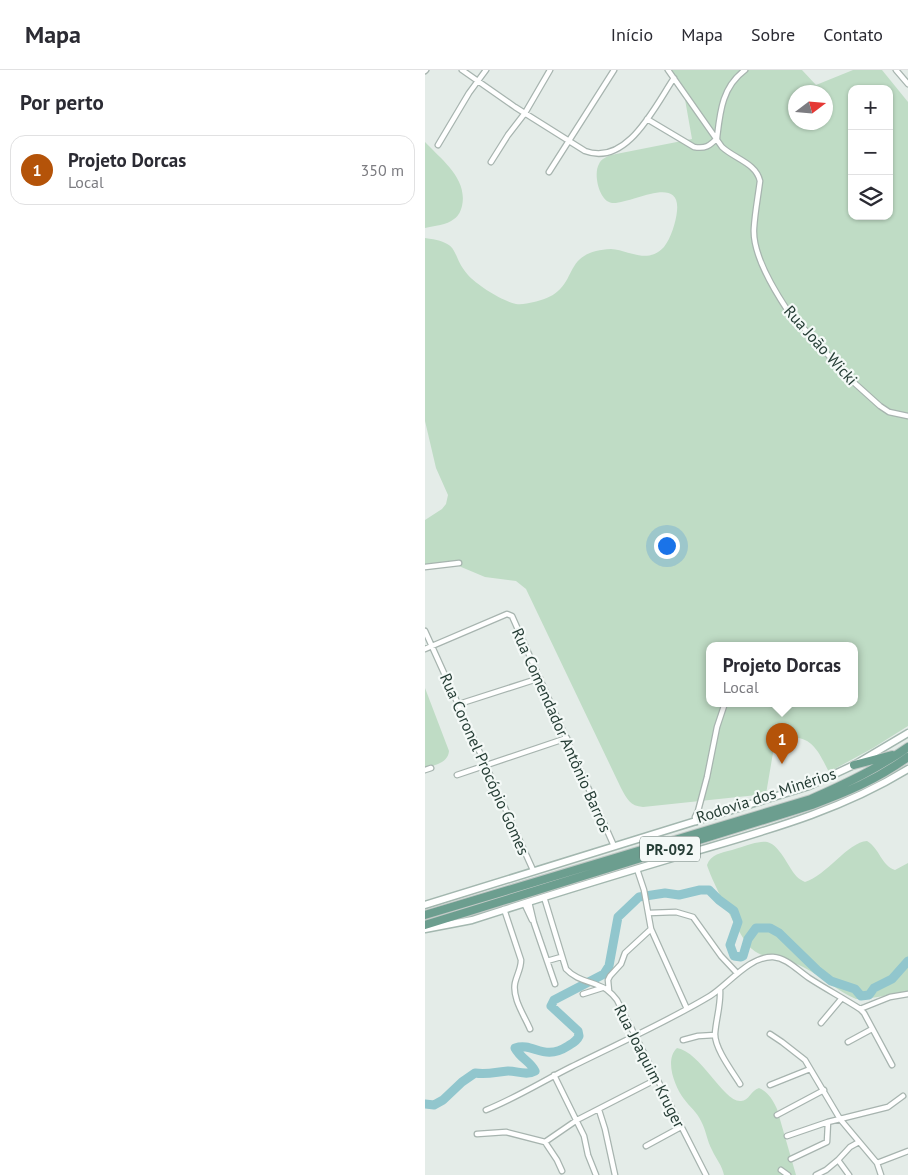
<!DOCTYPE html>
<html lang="pt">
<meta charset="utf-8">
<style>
:root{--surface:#fff;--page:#f2f2f3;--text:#2b2b33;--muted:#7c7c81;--line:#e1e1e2;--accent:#b45309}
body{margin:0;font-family:"PT Sans",sans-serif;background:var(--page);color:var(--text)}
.controls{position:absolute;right:15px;top:15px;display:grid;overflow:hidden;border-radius:10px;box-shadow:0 1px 4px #0004}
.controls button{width:45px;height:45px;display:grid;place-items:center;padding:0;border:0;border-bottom:1px solid var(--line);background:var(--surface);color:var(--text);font:25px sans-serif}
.compass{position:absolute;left:363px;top:15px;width:45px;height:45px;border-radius:50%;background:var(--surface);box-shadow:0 1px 4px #0004;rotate:74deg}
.you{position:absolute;left:241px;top:475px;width:18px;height:18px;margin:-12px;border:4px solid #fff;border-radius:50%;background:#1a73e8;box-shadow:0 0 0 8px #1a73e833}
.badge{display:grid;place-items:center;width:32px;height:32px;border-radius:50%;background:var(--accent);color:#fff;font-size:16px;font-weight:700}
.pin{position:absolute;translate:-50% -41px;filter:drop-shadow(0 1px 2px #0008)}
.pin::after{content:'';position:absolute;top:26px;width:18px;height:15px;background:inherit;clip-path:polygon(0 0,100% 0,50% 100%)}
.popup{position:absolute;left:281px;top:572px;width:152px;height:65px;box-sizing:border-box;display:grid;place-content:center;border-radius:10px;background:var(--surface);filter:drop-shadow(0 1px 4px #0005);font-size:16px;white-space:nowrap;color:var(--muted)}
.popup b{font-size:19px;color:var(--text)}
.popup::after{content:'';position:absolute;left:50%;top:100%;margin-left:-10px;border:10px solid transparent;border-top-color:var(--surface)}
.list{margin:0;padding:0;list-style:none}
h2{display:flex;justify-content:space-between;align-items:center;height:65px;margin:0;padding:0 20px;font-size:21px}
h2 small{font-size:16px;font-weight:400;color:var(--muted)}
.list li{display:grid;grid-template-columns:32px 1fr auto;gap:15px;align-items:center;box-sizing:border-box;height:70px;margin:0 10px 10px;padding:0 10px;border:1px solid var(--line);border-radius:15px}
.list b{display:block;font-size:19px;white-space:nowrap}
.list p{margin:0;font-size:16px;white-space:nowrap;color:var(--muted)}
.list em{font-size:16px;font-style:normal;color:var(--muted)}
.icon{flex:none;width:28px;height:28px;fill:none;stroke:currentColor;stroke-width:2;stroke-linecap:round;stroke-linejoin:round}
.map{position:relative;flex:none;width:483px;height:1105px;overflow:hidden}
header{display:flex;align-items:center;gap:30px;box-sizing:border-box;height:70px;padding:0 25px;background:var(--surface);border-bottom:1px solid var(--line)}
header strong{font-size:24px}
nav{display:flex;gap:28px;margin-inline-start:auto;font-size:18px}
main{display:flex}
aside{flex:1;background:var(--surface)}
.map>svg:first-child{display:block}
.green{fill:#bfdcc5;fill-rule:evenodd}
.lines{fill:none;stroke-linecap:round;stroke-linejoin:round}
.river{stroke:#91c6cd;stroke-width:9}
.street-casing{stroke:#a7b4af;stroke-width:7}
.secondary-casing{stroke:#a3b7af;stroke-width:9}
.primary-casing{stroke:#c2c9c6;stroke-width:10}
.street{stroke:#fff;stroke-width:4.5}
.secondary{stroke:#fff;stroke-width:6}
.primary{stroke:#6c9e8f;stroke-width:8}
.labels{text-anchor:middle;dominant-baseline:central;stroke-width:4.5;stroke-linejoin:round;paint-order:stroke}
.shield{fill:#f4f9f7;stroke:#63756f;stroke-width:1}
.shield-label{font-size:15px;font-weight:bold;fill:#253d35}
.street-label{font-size:16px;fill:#253d35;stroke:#f4f9f7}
</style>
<header>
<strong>Mapa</strong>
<nav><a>Início</a><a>Mapa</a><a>Sobre</a><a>Contato</a></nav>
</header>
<main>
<aside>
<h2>Por perto<small></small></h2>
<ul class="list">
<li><span class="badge">1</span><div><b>Projeto Dorcas</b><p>Local</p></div><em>350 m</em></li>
</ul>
</aside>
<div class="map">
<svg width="483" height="1105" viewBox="0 0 483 1105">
<rect width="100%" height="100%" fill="#e4ece8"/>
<path class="green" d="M239,0H377L391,15L428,0H457L483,32V656L448,678L404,702C395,685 388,666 366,668C358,669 354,671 349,677L341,724L218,737C205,736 202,729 196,718L101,519L91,511L60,507L29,494L0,498V450L17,439L21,434L23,425L11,398L0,351V168C38,173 24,183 43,205C52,215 77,231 91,234C97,235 103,233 109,232C117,230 127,227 133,221C149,207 144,188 171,181C176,180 180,179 186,179C204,180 222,195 239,177C246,168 251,152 252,141C256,103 204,135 187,133C174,131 168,104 174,94C176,89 181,87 186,85L267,69L258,18ZM427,19H464V146H427ZM370,22H400V52H370ZM284,575H430V633H284Z
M0,72C17,90 43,109 37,136C36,140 34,146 29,149C22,155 9,156 0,158Z
M0,618L24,681C23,693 10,695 0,698Z
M442,771C455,779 456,795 470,800L483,793V925C466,922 448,930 431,929C412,921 397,906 378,897C363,889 341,891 327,879C316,870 286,809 282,795C286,784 296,783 307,780C344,769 345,764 366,799C370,805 373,809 380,812C401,806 423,772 442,771Z
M252,978C276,982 299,1033 316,1031C324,1031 326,1020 334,1018C343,1022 348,1030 352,1039L371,1105H299C297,1095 291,1089 287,1080C282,1071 281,1060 276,1051C272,1042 264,1036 259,1029C250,1017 239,990 252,978Z"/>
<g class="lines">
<path class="river" d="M0,1034L9,1035L18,1030L37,1012L50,1003C62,1005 71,1002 83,1001C93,1001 101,1006 110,1001C105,991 96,989 90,978C109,972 118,992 143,976C148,973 152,971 154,966L153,961L126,936L129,930L179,904L184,896L193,847L214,827L240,823L254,825L275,820H284L294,830L309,841L313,852L305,875L309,886L316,887L318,886L323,869L331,858H345L354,863L392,900L406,911L430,919L436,926L444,925L449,918L467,909L483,891"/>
<defs>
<path id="street" d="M37,0L90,37L160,81C202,97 230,36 249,8
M243,0L297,77C310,89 331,93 335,111C333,127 330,142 329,158C327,184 349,220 363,241L425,309L455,336L464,342L483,346
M471,0L483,14
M0,1L1,0
M222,49L269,77C280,79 285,76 292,68
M292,68C295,42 297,17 320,0
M13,75L44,23L61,0
M66,92L83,65L100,43L125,0
M124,102L189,0
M0,497L34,493
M0,561L108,800
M0,579L82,544L87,546L189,776
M34,634L115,608
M0,700L6,698
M32,705L142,668
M271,752L270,747L273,741L282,707L292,657L300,633
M212,799L219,820L226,859L262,939
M119,827L141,899C152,911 167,911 181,919C185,922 189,926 192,930L281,1105
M104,832L109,853L130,914
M99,833L107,850
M79,839L96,890C96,899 92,904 90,913C87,928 99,945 105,959
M224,843L251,842L268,847L296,886L312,903
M122,891L136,887
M295,920C296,935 291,949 290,964C290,979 307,1001 315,1014
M184,921L183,910L185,906L196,894L200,883L226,859
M158,924L177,918
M435,939L465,927L483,924
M396,953L417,928
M345,964L357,972L380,990L415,1049L452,1093L456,1105
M258,970L273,966L290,965
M423,972L447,959
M129,1005L159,1066L163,1085L171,1105
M345,1015L385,999
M61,1040C91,1028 118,1011 146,997C192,974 240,953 285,926C303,915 324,886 348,887C362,888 372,900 384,908C401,919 418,928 435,939L439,943L467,995
M174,1040L180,1059L190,1105
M352,1045L399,1020
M52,1064L81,1062L120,1072L152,1050L232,1009
M362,1066L403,1052
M120,1072L132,1090L137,1101
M221,1076L256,1057
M366,1089L402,1072L403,1052L463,1037L478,1026
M413,1090L425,1077L434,1072
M452,1093L483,1081
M356,1100L363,1105
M391,1105L401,1100L413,1090L424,1105"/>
<path id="secondary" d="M0,835L384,716L429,695L483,663
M0,859L47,850C118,827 190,805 261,784C339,761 413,742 483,699"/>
<path id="primary" d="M429,695L467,685
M0,845L386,729C420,714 452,699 483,677
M0,855L387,735C422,722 451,710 483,687"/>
</defs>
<use href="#street" class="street-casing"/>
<use href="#secondary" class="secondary-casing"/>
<use href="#primary" class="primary-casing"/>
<use href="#street" class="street"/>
<use href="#secondary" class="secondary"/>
<use href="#primary" class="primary"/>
</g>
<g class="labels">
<rect class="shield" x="215" y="766.5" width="60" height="25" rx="4"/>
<g class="shield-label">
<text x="245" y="779">PR-092</text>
</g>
<g class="street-label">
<text transform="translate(396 275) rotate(48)">Rua João Wicki</text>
<text transform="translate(137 660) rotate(66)">Rua Comendador Antônio Barros</text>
<text transform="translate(60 694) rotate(66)">Rua Coronel Procópio Gomes</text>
<text transform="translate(341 725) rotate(-18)">Rodovia dos Minérios</text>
<text transform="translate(225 996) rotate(63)">Rua Joaquim Kruger</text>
</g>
</g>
</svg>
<div class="controls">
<button>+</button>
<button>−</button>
<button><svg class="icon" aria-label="layers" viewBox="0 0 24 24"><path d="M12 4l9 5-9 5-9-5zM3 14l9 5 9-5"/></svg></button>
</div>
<svg class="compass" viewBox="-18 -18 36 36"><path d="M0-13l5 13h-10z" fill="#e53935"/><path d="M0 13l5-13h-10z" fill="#7c7c81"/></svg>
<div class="you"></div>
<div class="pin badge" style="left:357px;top:694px">1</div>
<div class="popup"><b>Projeto Dorcas</b>Local</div>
</div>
</main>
